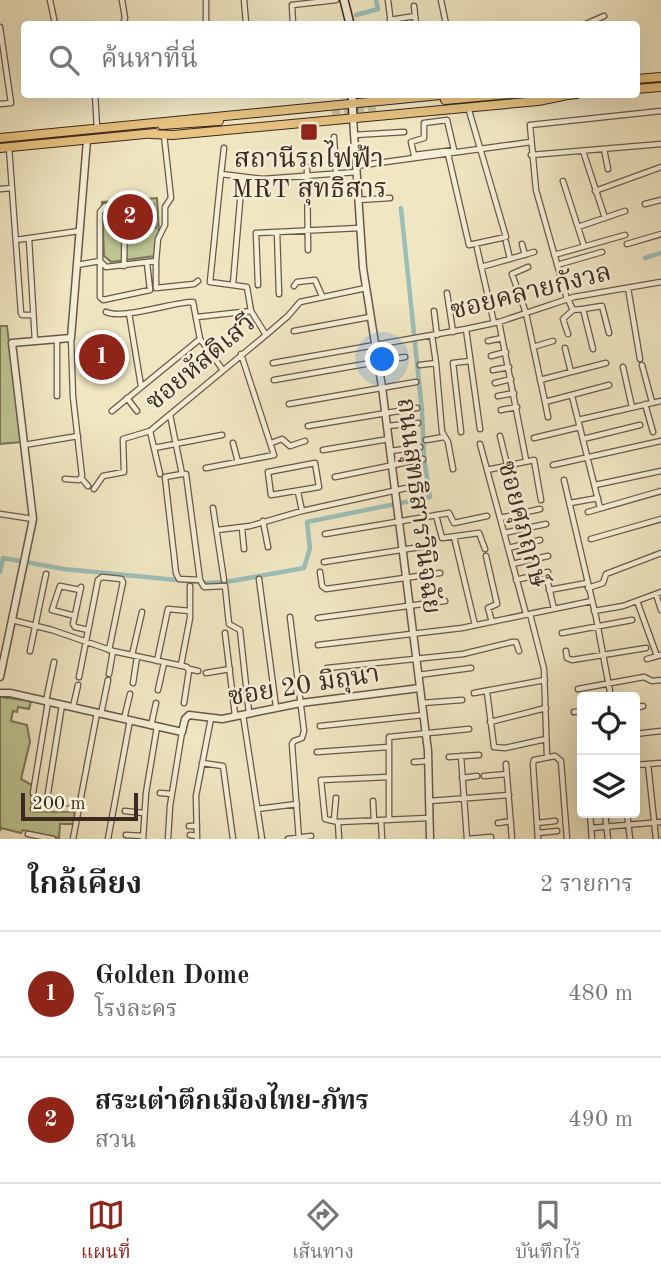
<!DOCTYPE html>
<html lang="th">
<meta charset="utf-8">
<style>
:root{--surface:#fff;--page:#f2f2f2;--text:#222;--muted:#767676;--line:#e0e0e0;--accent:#8f2418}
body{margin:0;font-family:"Old Standard TT","Noto Serif Thai",serif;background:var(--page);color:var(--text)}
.controls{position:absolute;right:21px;bottom:21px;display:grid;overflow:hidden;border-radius:7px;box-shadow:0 7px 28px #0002}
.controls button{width:63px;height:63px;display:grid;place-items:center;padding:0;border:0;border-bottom:2px solid var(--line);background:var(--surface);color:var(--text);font:35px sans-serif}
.scale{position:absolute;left:21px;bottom:18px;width:117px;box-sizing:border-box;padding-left:7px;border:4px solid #3c2920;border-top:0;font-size:19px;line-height:24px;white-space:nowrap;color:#3c2920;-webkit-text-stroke:5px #f5efd7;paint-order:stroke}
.you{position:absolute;left:383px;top:360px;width:24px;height:24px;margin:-18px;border:5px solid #fff;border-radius:50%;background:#1a73e8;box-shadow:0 0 0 10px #1a73e833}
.badge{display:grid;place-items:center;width:46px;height:46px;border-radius:50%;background:var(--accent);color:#fff;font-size:23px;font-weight:700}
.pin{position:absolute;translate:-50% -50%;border:4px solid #fff;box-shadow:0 2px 7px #0006}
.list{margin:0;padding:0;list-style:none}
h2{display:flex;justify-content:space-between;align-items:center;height:91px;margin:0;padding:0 28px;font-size:30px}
h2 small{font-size:23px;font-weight:400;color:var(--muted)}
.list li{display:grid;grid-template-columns:46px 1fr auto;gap:21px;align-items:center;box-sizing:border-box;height:126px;padding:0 28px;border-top:2px solid var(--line)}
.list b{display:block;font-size:26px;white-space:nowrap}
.list p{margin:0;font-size:23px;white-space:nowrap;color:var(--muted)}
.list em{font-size:23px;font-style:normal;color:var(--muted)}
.icon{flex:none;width:38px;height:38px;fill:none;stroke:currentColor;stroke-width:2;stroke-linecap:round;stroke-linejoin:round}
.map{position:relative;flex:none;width:661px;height:839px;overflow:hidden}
.search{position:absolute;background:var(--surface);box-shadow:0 7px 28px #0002;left:21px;right:21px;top:21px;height:77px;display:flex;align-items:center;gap:18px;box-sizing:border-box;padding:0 24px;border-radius:7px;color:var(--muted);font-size:26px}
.sheet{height:343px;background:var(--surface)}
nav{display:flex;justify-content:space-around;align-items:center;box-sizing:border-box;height:98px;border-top:2px solid var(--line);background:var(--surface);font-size:19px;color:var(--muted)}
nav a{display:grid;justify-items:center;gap:4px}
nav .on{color:var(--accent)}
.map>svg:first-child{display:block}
.green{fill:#bcc491;stroke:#7c7658;stroke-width:2}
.water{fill:#9bbeb8;stroke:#75827b;stroke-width:2}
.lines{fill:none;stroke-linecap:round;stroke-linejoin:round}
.canal{stroke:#9bbeb8;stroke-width:4.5}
.primary-tunnel{stroke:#ccc0a2;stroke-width:8;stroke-dasharray:8 4;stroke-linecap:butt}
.minor-casing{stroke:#695848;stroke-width:7}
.tertiary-casing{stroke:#695848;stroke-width:9}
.secondary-casing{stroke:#3c2920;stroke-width:10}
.primary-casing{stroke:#3c2920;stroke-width:10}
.minor{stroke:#f5efd7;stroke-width:4.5}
.tertiary{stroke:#f5efd7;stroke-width:6}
.secondary{stroke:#f5efd7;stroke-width:7}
.primary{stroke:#e8c381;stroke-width:8}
.poi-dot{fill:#8f2418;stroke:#f5efd7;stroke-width:2.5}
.labels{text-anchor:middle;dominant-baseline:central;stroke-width:5;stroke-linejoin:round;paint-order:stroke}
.poi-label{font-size:26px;fill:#3c2920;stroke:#f5efd7}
.street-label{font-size:26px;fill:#3c2920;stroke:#f5efd7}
</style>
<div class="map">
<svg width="661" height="839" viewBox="0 0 661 839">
<rect width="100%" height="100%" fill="#f0e6c2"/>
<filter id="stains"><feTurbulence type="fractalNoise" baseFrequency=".00286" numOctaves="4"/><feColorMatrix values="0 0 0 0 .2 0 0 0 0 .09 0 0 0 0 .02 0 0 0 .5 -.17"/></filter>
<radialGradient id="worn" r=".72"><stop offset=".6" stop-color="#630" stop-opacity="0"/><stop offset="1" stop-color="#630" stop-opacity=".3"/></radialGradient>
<path class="green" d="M157,198L159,232L155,256L111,262L104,256L102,202Z
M0,326H7L21,442L0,444Z
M0,697L31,701L29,709L18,707L17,712L13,711L11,721L27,725L30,742L21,779L32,785L31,803H51V810L75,811L74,824H60L59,838L23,830L21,833L1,828L0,831Z"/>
<path class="water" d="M154,204L156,228L132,227L131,205Z"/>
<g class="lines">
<path class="canal" d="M356,15L378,9L376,0
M645,258L661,253
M0,572L3,558L64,569L207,583L226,582L304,568L310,548L307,522L430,497L424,458L422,411L401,208"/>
<path class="primary-tunnel" d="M332,111L376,107"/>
<defs>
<path id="minor" d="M50,0L55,24
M122,0L125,18L123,24
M206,0V24
M244,0L246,23
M388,0L391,24
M441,0L446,24
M414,6L416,24
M390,20L415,16
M293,24L292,5L336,0
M586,24L604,16
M0,27L11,103L0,104
M95,94L97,128
M447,120L454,150L414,155L411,142L424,138V123Z
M354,135L404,132
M334,137L336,174
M9,147L21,313L22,315H33
M604,149L608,169
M583,151L605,218
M448,154L469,245L506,237L468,107
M531,155L661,144
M356,166L531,142
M307,167L308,250
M221,174L224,148
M563,181L584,246
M0,189L12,188
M595,191L661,167
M358,200L390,198
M132,203L105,206L100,212V261L106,267L156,261L158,239L165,225V207L171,198L164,135
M645,204L661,200
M578,227L625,211
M277,232L279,294
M29,239L35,341
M16,240L79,231
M506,242L510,259
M522,244L525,255
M627,244L661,234
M477,248L494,323
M554,255L625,235
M156,261V288L194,284L198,281
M77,265L100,261V297L103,300L150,290L147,263
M557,265L602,252
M124,266L125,204
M481,267L534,252
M528,267L512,274L526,313L545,402L609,385
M233,284L242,178
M258,285L256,233L360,228
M294,286L297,282L315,280L322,296
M628,288L640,359
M447,293L453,332
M567,299L536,190L530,125L661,111
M568,299L573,310L583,309L593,349
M583,309L602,306L609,333
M434,311L437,335
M106,312C123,320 172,302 193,302L200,339L223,370
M129,313L141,386
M197,317L251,311
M499,322L526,460
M466,329L480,429
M294,331L370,317
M568,334L563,319L573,310
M266,335L251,311L247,287L210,282L221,174L263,179L357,172
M57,339V396
M488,341L502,338
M533,347L553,341
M565,348L571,372
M491,356L506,352
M273,363L466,329L499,322L574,297L661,282
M436,363L442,432L448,442L453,469
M420,365L436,363L432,336
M642,365L652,402
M623,367L632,407
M493,370L509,367
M274,380L405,357
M540,380L606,363
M495,383L511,379
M498,396L514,393
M572,396L600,508
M127,398L137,411
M545,402L548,417
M289,404L416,382
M645,404L653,432
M501,410L517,407
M112,411L200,339
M170,415L182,474H186L200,580L204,587L225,586L229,624L240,630L249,713
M578,420L661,401
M308,426L417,408
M387,426L418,423
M150,431L160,474
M461,432L453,363L470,361
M500,436L517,505
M534,438L580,427
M583,439L640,425
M426,440L444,437
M233,443L238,462
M271,443L282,439L290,446L305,441
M480,444L526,614
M24,445L78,436
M154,448L222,435
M323,450L389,439
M390,451L420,447
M315,463L319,487L271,495L268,472Z
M553,465L661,441
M206,468L274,455L241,354
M487,470L534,460L541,500
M182,474L165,477L176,573L179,579L200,580
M335,477L423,459
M65,479L79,480L82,476L73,397L71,338
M82,479L88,486
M564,480L596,617L611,697
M595,485L661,471
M94,489L103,476L124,472L123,439L150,431L266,335L288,316L300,302L366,288
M298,492L302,511
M570,503L598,498
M213,508L224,580
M588,512L661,491
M0,514L33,519
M436,515L442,538L479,533L485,549
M500,518L540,509
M263,521L268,547
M242,528L244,549
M217,530L250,526L302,511L420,485
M504,533L546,524
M325,534L449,513L454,523L487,516
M454,537L475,625
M591,539L661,519
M508,548L540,540
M486,556L497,604L488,608L492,622
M324,562L433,545
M512,564L548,556
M320,572L322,586L326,589L440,573
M259,579L276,707
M516,580L548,572
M548,583L554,609
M81,587L73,624L75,627L88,630
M588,588L603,583L606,574L661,553
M549,590L587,583
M656,594L661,610
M637,601L657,656
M594,611L623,606L661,592
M530,614L544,669L547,756
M75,616L52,610L60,586L80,590
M290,617L304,731L302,738L294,741L292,744L299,839
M318,618L445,601
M12,620L52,630L113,651L187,667L189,671L184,703
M225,633L235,715
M562,633L632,620
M318,645L462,628L592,601
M30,651L46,574
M566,651L567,658L572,660L646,648
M132,655L142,612
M647,659L661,655
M157,661L168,609L190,611
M181,665L190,618V586
M327,668L463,654L512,642H516L519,651
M189,669L198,671
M206,673L230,669
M109,674L113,651
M418,675L471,668
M79,677L98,580L102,577L121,579L123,582L109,650
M133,683L137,657
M578,689L644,677L652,681L661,680
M158,690L164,663
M487,692L494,747L505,748L546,739
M474,693L545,680
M46,701L54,662
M422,703L462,700
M73,707L78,685
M635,708L643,706
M574,712L582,711
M101,714L108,680
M243,715L262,839
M124,719L130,694
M490,722L546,708
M151,726L156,703
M320,726L423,715
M635,734L661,731
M317,752L388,747
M461,756L467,839
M449,757L479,755
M414,762L428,761
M202,763L223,766L233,839
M506,764L512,839
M648,764L656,839
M635,765L661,763
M484,776L507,774
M462,778L477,776
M33,793L48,702
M48,793L62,705
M160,793L172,794
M373,801L374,821
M429,801L509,795
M33,809H78
M257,809L297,804
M125,811L144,813
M590,813L592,839
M605,813L608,839
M627,813L630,839
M334,820L336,798
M381,820L382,839
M389,820V737L469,729
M338,822L325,819L321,780L388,777
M498,823L511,821
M537,823L555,821
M189,826H197
M591,828L661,822
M538,833L557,831
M28,834L53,839
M126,835L143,836
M190,835L197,836
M73,839L97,713
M108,839L130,720
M143,839L146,793L157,727
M168,839L170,806L182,732
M197,839L196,796L211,718
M288,839L311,836
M339,839L338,822L429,818
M467,839L491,837
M538,839L533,764L534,760L555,756L561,761L567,839"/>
<path id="tertiary" d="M353,118L363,268L382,387L428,751L430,839
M0,677L33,519L12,343L71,338L87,140
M0,693H10L182,732L185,719L189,715L222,719L301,703L420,688"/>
<path id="secondary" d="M344,0L350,24
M352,94L353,118"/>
<path id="primary" d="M636,79L661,77
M636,89L661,87
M560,96L577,94
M445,100L510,94
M162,125L219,121
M151,134L173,135L538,101L563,96
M0,138L451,94
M0,148L155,133"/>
</defs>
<use href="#minor" class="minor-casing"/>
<use href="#tertiary" class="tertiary-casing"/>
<use href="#secondary" class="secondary-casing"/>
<use href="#primary" class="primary-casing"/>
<use href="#minor" class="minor"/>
<use href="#tertiary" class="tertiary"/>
<use href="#secondary" class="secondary"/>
<use href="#primary" class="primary"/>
</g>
<rect class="poi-dot" x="300" y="123" width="18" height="18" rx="3.5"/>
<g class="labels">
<g class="poi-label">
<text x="309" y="160">สถานีรถไฟฟ้า<tspan x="309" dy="30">MRT สุทธิสาร</tspan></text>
</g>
<g class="street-label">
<text transform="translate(531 292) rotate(-14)">ซอยคลายกังวล</text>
<text transform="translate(201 363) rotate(-40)">ซอยหัสดิเสวี</text>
<text transform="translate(418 506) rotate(83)">ถนนสุทธิสารวินิจฉัย</text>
<text transform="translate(522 524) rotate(75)">ซอยศุภฤกษ์</text>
<text transform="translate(304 686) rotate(-9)">ซอย 20 มิถุนา</text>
</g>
</g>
<rect width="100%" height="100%" filter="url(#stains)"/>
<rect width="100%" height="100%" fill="url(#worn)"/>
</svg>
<div class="controls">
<button><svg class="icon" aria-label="locate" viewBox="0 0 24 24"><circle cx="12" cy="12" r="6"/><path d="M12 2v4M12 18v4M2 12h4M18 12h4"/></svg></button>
<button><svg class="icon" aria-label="layers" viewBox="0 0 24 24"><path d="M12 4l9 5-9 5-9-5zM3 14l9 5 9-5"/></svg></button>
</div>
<div class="scale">200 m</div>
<div class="you"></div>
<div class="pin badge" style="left:102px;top:357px">1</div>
<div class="pin badge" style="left:130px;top:217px">2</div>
<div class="search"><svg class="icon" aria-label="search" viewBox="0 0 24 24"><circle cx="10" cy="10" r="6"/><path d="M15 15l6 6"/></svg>ค้นหาที่นี่</div>
</div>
<section class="sheet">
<h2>ใกล้เคียง<small>2 รายการ</small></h2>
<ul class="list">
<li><span class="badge">1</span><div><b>Golden Dome</b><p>โรงละคร</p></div><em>480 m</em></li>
<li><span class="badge">2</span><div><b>สระเต่าตึกเมืองไทย-ภัทร</b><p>สวน</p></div><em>490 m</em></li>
</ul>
</section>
<nav>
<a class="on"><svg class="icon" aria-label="map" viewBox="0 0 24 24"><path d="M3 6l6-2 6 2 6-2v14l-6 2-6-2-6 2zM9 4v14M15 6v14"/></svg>แผนที่</a>
<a><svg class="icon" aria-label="directions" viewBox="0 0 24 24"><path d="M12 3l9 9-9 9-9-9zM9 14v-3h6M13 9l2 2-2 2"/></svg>เส้นทาง</a>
<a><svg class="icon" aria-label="saved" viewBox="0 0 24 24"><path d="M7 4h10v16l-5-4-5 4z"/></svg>บันทึกไว้</a>
</nav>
